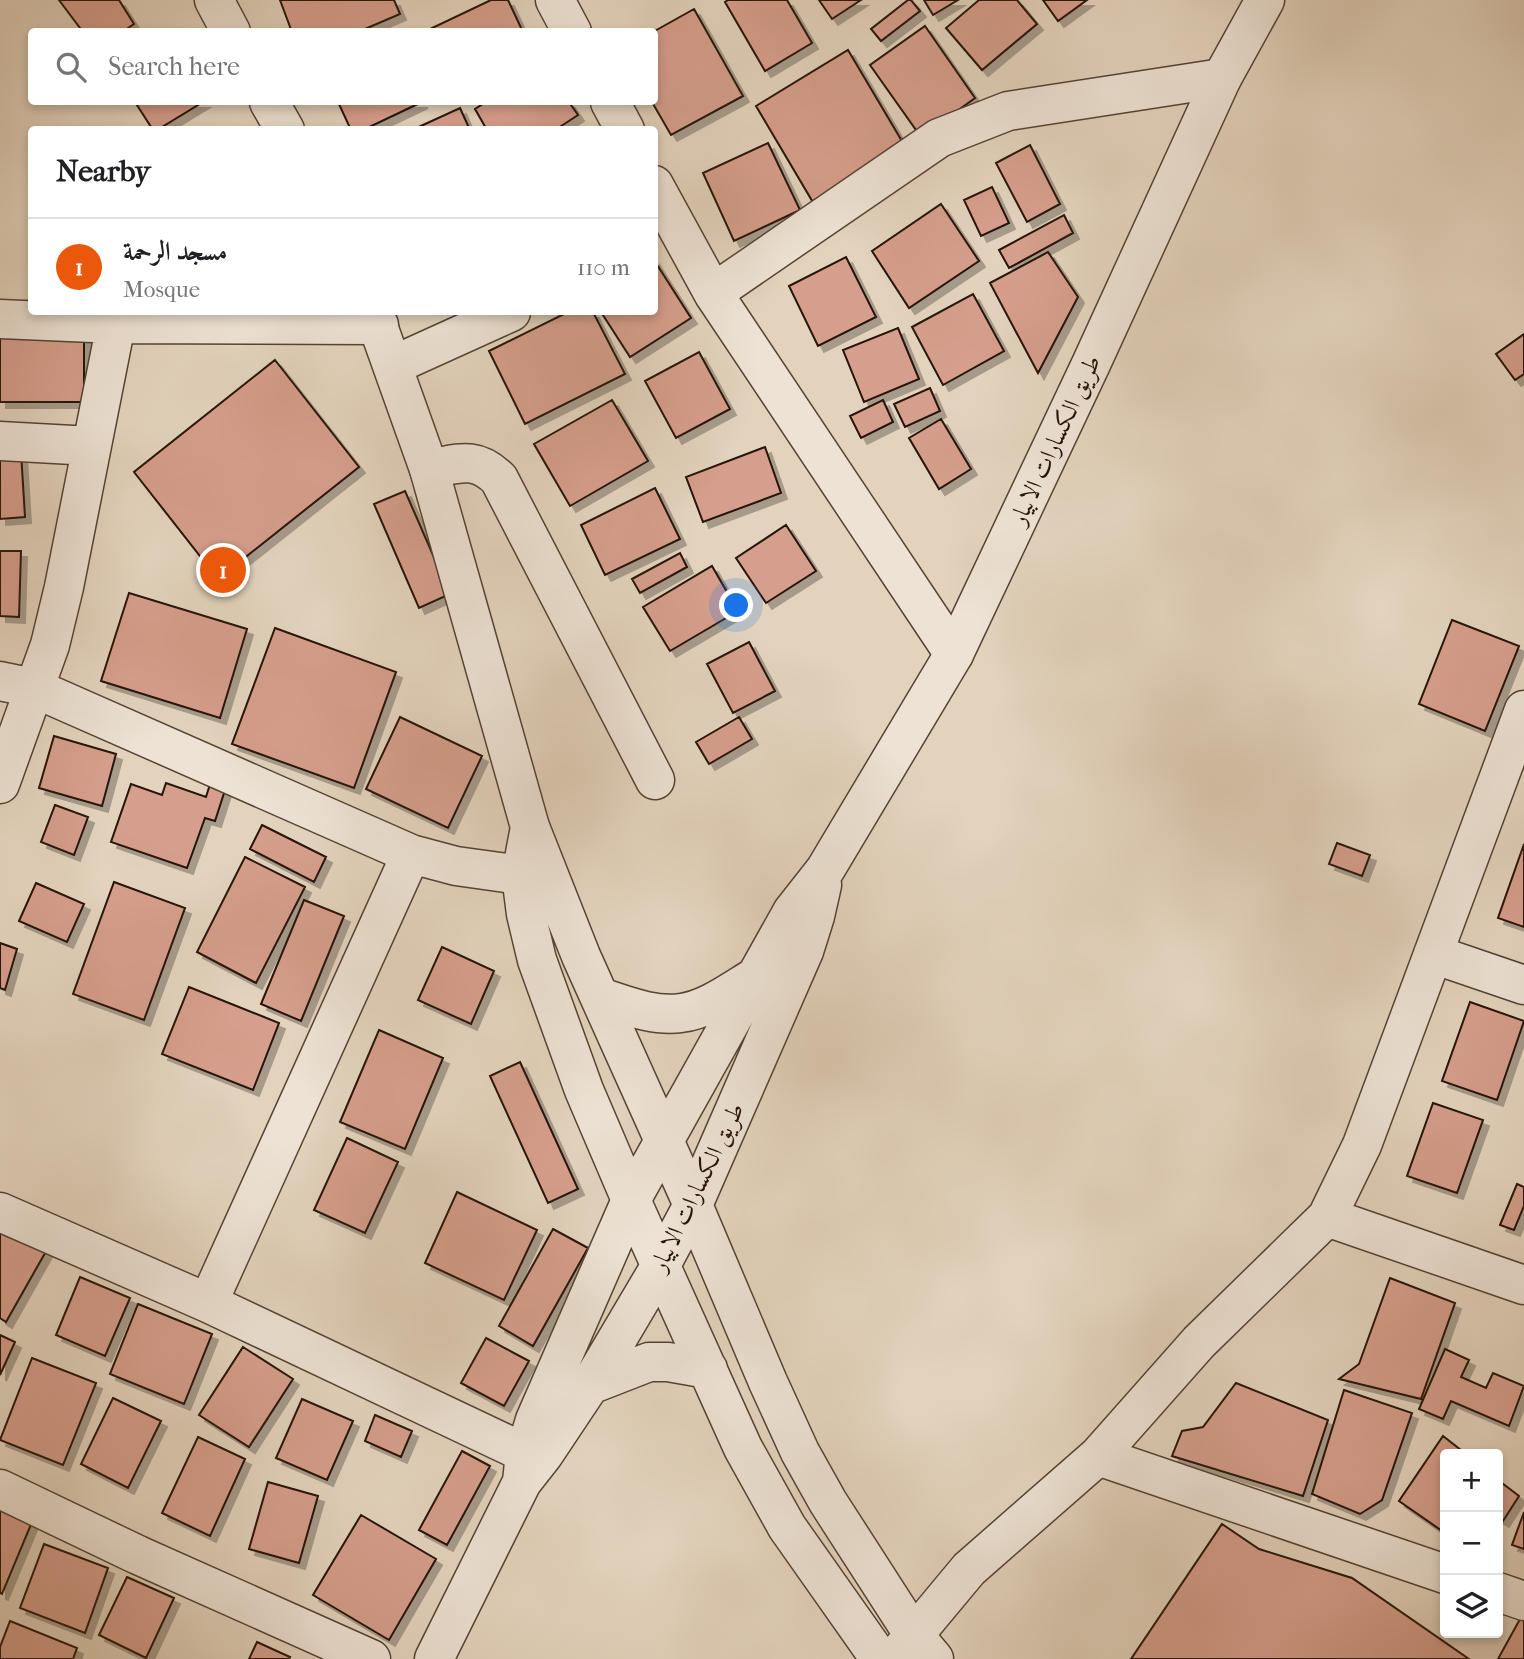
<!DOCTYPE html>
<meta charset="utf-8">
<style>
:root{--surface:#fff;--page:#f6f6f6;--text:#202124;--muted:#757577;--line:#e0e0e0;--accent:#ea580c}
body{margin:0;font-family:"IM FELL French Canon",Amiri,serif;background:var(--page);color:var(--text)}
.controls{position:absolute;right:21px;bottom:21px;display:grid;overflow:hidden;border-radius:7px;box-shadow:0 4px 10px #0003}
.controls button{width:63px;height:63px;display:grid;place-items:center;padding:0;border:0;border-bottom:2px solid var(--line);background:var(--surface);color:var(--text);font:35px sans-serif}
.you{position:absolute;left:737px;top:606px;width:24px;height:24px;margin:-18px;border:5px solid #fff;border-radius:50%;background:#1a73e8;box-shadow:0 0 0 10px #1a73e833}
.badge{display:grid;place-items:center;width:46px;height:46px;border-radius:50%;background:var(--accent);color:#fff;font-size:23px;font-weight:700}
.pin{position:absolute;translate:-50% -50%;border:4px solid #fff;box-shadow:0 2px 7px #0006}
.list{margin:0;padding:0;list-style:none}
h2{display:flex;justify-content:space-between;align-items:center;height:91px;margin:0;padding:0 28px;font-size:30px}
h2 small{font-size:23px;font-weight:400;color:var(--muted)}
.list li{display:grid;grid-template-columns:46px 1fr auto;gap:21px;align-items:center;box-sizing:border-box;height:98px;padding:0 28px;border-top:2px solid var(--line)}
.list b{display:block;font-size:26px;white-space:nowrap}
.list p{margin:0;font-size:23px;white-space:nowrap;color:var(--muted)}
.list em{font-size:23px;font-style:normal;color:var(--muted)}
.icon{flex:none;width:38px;height:38px;fill:none;stroke:currentColor;stroke-width:2;stroke-linecap:round;stroke-linejoin:round}
.map{position:relative;flex:none;width:1524px;height:1659px;overflow:hidden}
.search{position:absolute;background:var(--surface);box-shadow:0 4px 10px #0003;left:28px;top:28px;width:630px;height:77px;display:flex;align-items:center;gap:18px;box-sizing:border-box;padding:0 24px;border-radius:7px;color:var(--muted);font-size:26px}
.panel{position:absolute;background:var(--surface);box-shadow:0 4px 10px #0003;left:28px;top:126px;width:630px;height:189px;border-radius:7px}
.map>svg:first-child{display:block}
.building{fill:#d69e8c;stroke:#261307;stroke-width:2;filter:url(#shadow)}
.lines{fill:none;stroke-linecap:round;stroke-linejoin:round}
.minor-casing{stroke:#554334;stroke-width:41}
.tertiary-casing{stroke:#554334;stroke-width:41}
.minor{stroke:#ede2d4;stroke-width:38}
.tertiary{stroke:#ede2d4;stroke-width:38}
.labels{text-anchor:middle;dominant-baseline:central;stroke-width:5;stroke-linejoin:round;paint-order:stroke}
.street-label{font-size:24px;fill:#261307;stroke:#ede2d4}
</style>
<div class="map">
<svg width="1524" height="1659" viewBox="0 0 1524 1659">
<defs>
<filter id="shadow"><feDropShadow dx="6" dy="6" stdDeviation="0" flood-color="#0004"/></filter>
</defs>
<rect width="100%" height="100%" fill="#e3d3bd"/>
<filter id="stains"><feTurbulence type="fractalNoise" baseFrequency=".00286" numOctaves="4"/><feColorMatrix values="0 0 0 0 .2 0 0 0 0 .09 0 0 0 0 .02 0 0 0 .5 -.17"/></filter>
<radialGradient id="worn" r=".72"><stop offset=".6" stop-color="#630" stop-opacity="0"/><stop offset="1" stop-color="#630" stop-opacity=".3"/></radialGradient>
<path class="building" d="M59,0H119L134,24L122,32H83Z
M280,0H394L400,14L358,32H292Z
M491,0H508L523,32H431L430,29Z
M728,0H787L812,43L765,71L725,2Z
M819,0H861L832,19Z
M908,0H911L920,11L881,41L871,29Z
M924,0H958L933,15Z
M979,0H1017L1037,24L982,70L946,28Z
M1043,0H1087L1058,21Z
M694,9L743,96L671,135L652,102H654L653,32Z
M925,26L975,98L921,137L870,65Z
M848,50L906,148L814,204L756,106Z
M135,102H203L157,130H153Z
M338,102H422L363,130H351Z
M486,102H569L578,115L555,130H487L475,109Z
M460,108L470,130H412Z
M768,143L800,210L734,241L703,173Z
M1030,145L1060,204L1027,222L996,163Z
M992,187L1009,223L981,236L964,200Z
M941,204L979,261L909,308L872,251Z
M1064,215L1073,233L1009,268L999,250Z
M1048,252L1078,297L1038,373L990,283Z
M846,257L876,317L818,346L789,286Z
M654,260L691,318L630,357L601,312H654Z
M973,294L1004,351L943,385L912,327Z
M568,312H593L625,374L525,424L489,351Z
M898,328L919,379L864,402L843,350Z
M1524,334V374L1515,380L1496,354Z
M0,338H84V402H0Z
M699,352L730,409L676,438L645,381Z
M275,360L359,467L218,579L134,472Z
M930,388L940,411L905,427L894,404Z
M612,400L648,461L570,506L534,444Z
M883,400L893,422L861,438L850,416Z
M941,419L971,469L939,489L909,438Z
M765,447L781,493L703,522L686,477Z
M21,452L25,517L0,519V453Z
M655,488L680,539L605,575L581,525Z
M405,491L450,594L419,608L374,504Z
M786,525L816,571L766,603L736,558Z
M0,551H21L19,617L0,616Z
M680,553L687,567L640,593L632,579Z
M712,566L738,611L670,651L643,607Z
M129,593L247,629L220,718L101,681Z
M1452,620L1519,646L1485,731L1419,704Z
M275,628L396,672L354,788L232,744Z
M749,642L775,691L733,713L707,664Z
M400,717L482,756L448,828L366,789Z
M739,717L752,739L709,764L696,742Z
M54,736L116,754L102,806L39,788Z
M211,781L226,787L215,821L205,818L187,868L111,842L131,784L162,795L166,783L206,797Z
M55,805L88,817L74,855L41,842Z
M262,825L326,857L314,882L250,849Z
M1337,843L1370,855L1362,876L1329,864Z
M1524,844V927L1498,918Z
M245,857L305,887L256,983L197,952Z
M114,882L185,908L144,1020L73,994Z
M36,883L84,904L67,942L19,921Z
M304,900L344,916L301,1021L261,1004Z
M0,943L17,949L5,990L0,988Z
M442,947L494,971L471,1024L418,1000Z
M189,987L279,1023L253,1090L162,1054Z
M1470,1002L1524,1021L1497,1100L1442,1081Z
M379,1030L443,1058L405,1149L340,1122Z
M520,1062L578,1189L548,1203L490,1076Z
M1433,1103L1483,1120L1457,1193L1407,1176Z
M347,1138L398,1162L365,1233L314,1210Z
M1517,1184L1524,1187V1206L1514,1230L1500,1225Z
M457,1192L537,1230L504,1300L425,1263Z
M7,1222L49,1246L6,1322L0,1318V1235Z
M553,1229L588,1248L533,1346L499,1326Z
M80,1277L130,1298L105,1356L56,1335Z
M1390,1278L1455,1303L1421,1399L1339,1379L1359,1364Z
M138,1304L212,1334L184,1404L110,1374Z
M0,1335L15,1342L0,1375Z
M486,1338L529,1361L504,1406L461,1383Z
M243,1347L293,1379L249,1447L199,1415Z
M1445,1349L1469,1360L1461,1377L1486,1388L1493,1373L1524,1386L1509,1426L1451,1401L1443,1419L1419,1409Z
M32,1358L96,1383L63,1465L0,1440Z
M1236,1383L1328,1420L1303,1496L1172,1456L1182,1431L1203,1427Z
M1344,1390L1412,1413L1382,1500L1360,1514L1312,1494Z
M113,1398L161,1421L128,1488L81,1464Z
M302,1399L353,1421L327,1480L276,1458Z
M375,1415L412,1431L401,1457L365,1441Z
M1443,1436L1466,1454H1445V1533L1399,1501Z
M198,1437L245,1459L210,1536L162,1513Z
M462,1451L490,1466L447,1545L419,1530Z
M1498,1480L1519,1496L1503,1521L1498,1518Z
M268,1482L318,1496L299,1563L249,1549Z
M0,1509L32,1522L2,1594L0,1593Z
M1524,1512V1549L1512,1545Z
M361,1515L436,1559L389,1640L313,1595Z
M1222,1524L1259,1549L1352,1578L1469,1659H1131Z
M44,1544L108,1568L85,1633L20,1608Z
M127,1577L174,1598L146,1658L99,1635Z
M1520,1619L1524,1621V1659H1498Z
M10,1621L77,1648L73,1659H0V1647Z
M257,1642L290,1657L289,1659H249Z"/>
<g class="lines">
<defs>
<path id="minor" d="M555,0L572,32
M610,102L625,130
M654,185L713,293L954,654
M713,293L939,138L1008,111L1222,78
M0,319L116,324L379,325
M394,365L511,312
M0,441L91,446
M429,469C458,464 475,455 499,479L655,780
M0,681L34,688L411,854L456,866L521,875
M0,784L50,645L64,587L116,324
M1433,954L1524,985
M0,1212L208,1303L525,1453
M1327,1217L1524,1285
M208,1303L411,854
M1098,1456L1445,1574
M0,1489L138,1555L371,1659
M1498,1592L1524,1601
M894,1659L969,1569L1098,1456L1199,1342L1327,1217L1362,1145L1524,710"/>
<path id="tertiary" d="M214,0L231,32
M269,102L285,130
M373,312L429,469L530,827L581,956L693,1205L768,1382L800,1452L828,1502L913,1634L934,1659
M530,827L521,875L526,914L537,960L584,1090L631,1200L743,1448L787,1527L880,1659
M600,997C625,1005 654,1017 681,1013C707,1010 733,990 755,977
M590,1385L649,1362H668L708,1369
M522,1482L525,1453L535,1420L631,1200L792,912L825,870L954,654L1091,364L1222,78L1265,0
M434,1659L522,1482L544,1454L590,1385L661,1265L693,1205L804,951L815,916L822,885"/>
</defs>
<use href="#minor" class="minor-casing"/>
<use href="#tertiary" class="tertiary-casing"/>
<use href="#minor" class="minor"/>
<use href="#tertiary" class="tertiary"/>
</g>
<g class="labels">
<g class="street-label">
<text transform="translate(1055 440) rotate(-65)">طريق الكسارات الابيار</text>
<text transform="translate(697 1187) rotate(-64)">طريق الكسارات الابيار</text>
</g>
</g>
<rect width="100%" height="100%" filter="url(#stains)"/>
<rect width="100%" height="100%" fill="url(#worn)"/>
</svg>
<div class="controls">
<button>+</button>
<button>−</button>
<button><svg class="icon" aria-label="layers" viewBox="0 0 24 24"><path d="M12 4l9 5-9 5-9-5zM3 14l9 5 9-5"/></svg></button>
</div>
<div class="you"></div>
<div class="pin badge" style="left:223px;top:570px">1</div>
<div class="search"><svg class="icon" aria-label="search" viewBox="0 0 24 24"><circle cx="10" cy="10" r="6"/><path d="M15 15l6 6"/></svg>Search here</div>
<section class="panel">
<h2>Nearby<small></small></h2>
<ul class="list">
<li><span class="badge">1</span><div><b>مسجد الرحمة</b><p>Mosque</p></div><em>110 m</em></li>
</ul>
</section>
</div>
